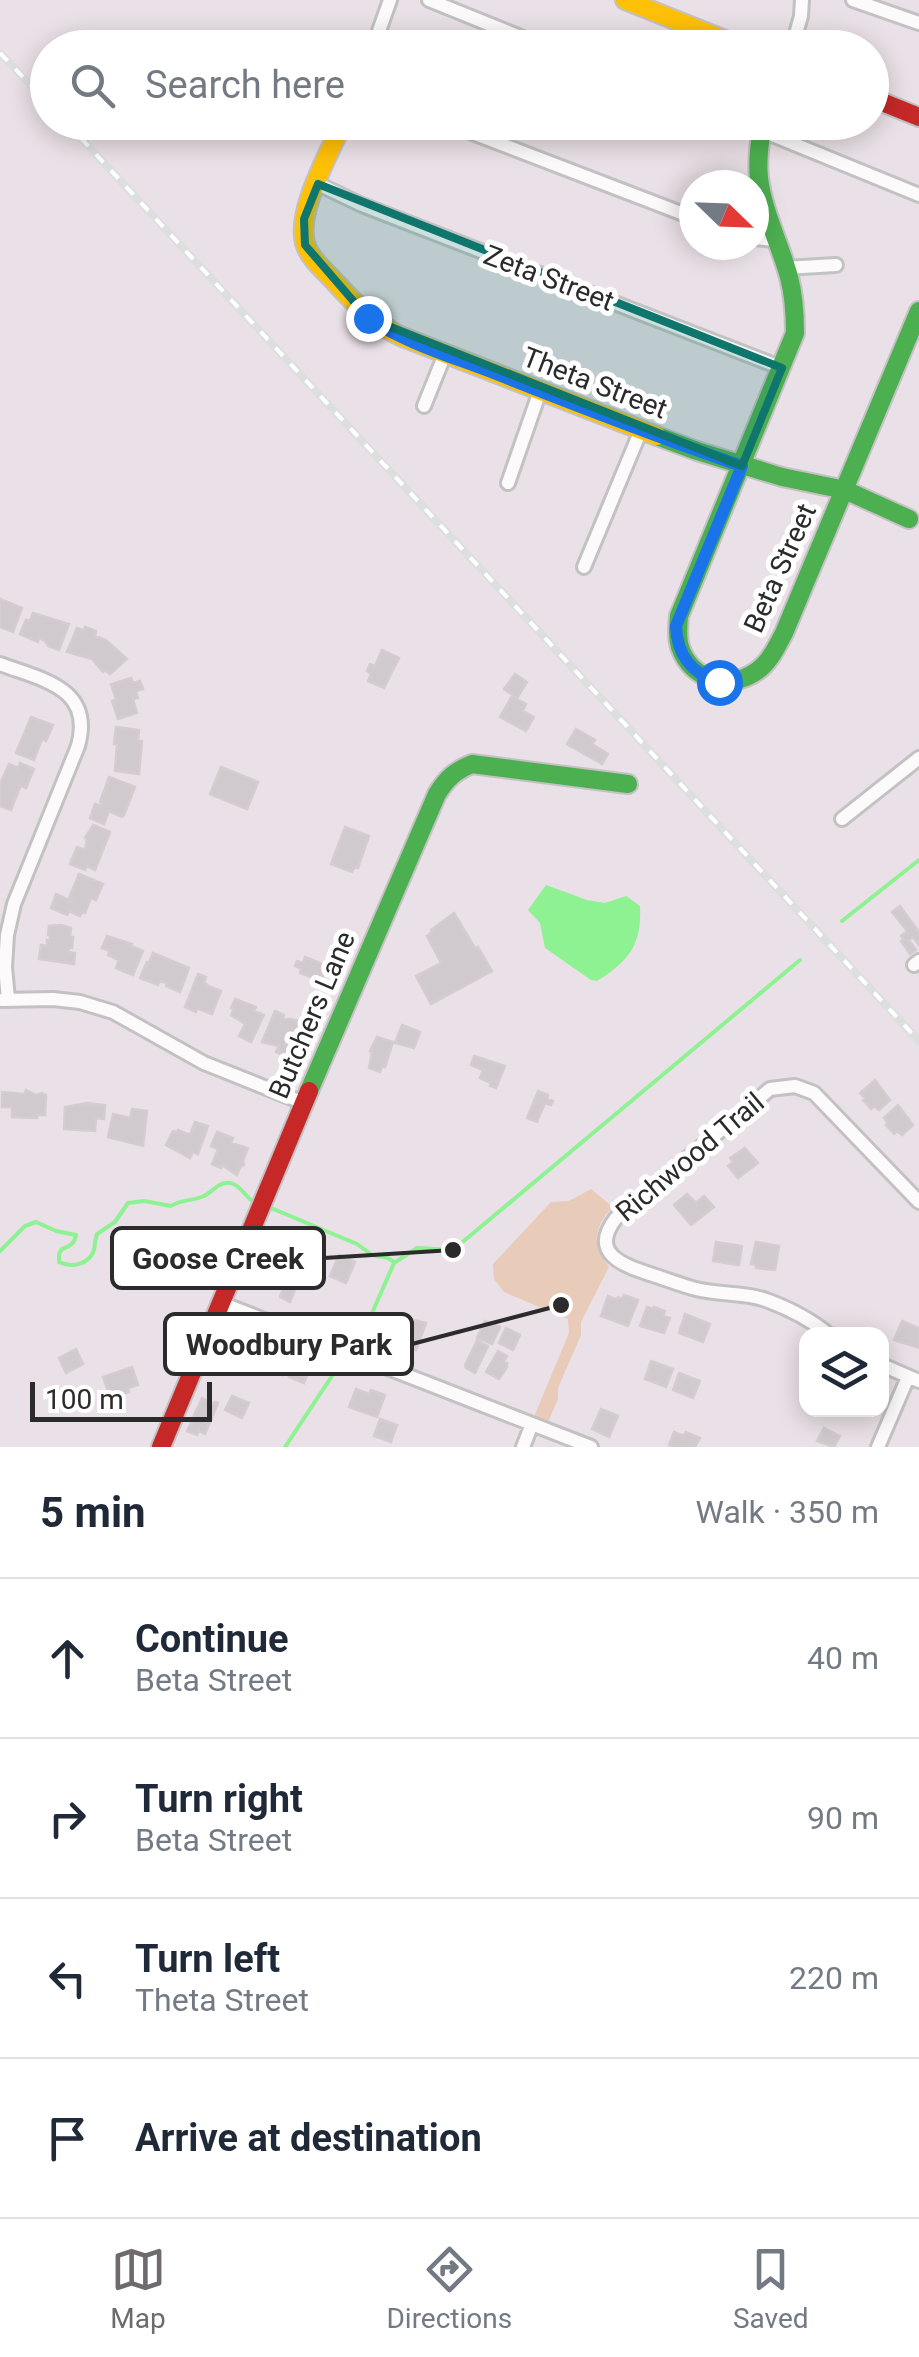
<!DOCTYPE html>
<meta charset="utf-8">
<style>
:root{--surface:#fff;--page:#f2f2f3;--text:#1f2937;--muted:#747a83;--line:#e0e1e3;--accent:#6e6a6d}
body{margin:0;font-family:Roboto,sans-serif;background:var(--page);color:var(--text)}
.controls{position:absolute;right:30px;bottom:30px;display:grid;overflow:hidden;border-radius:20px;box-shadow:0 5px 25px #0003}
.controls button{width:90px;height:90px;display:grid;place-items:center;padding:0;border:0;border-bottom:2px solid var(--line);background:var(--surface);color:var(--text);font:50px sans-serif}
.compass{position:absolute;left:679px;top:170px;width:90px;height:90px;border-radius:50%;background:var(--surface);box-shadow:0 5px 25px #0003;rotate:113deg}
.scale{position:absolute;left:30px;bottom:25px;width:182px;box-sizing:border-box;padding-left:10px;border:5px solid #2b2b2b;border-top:0;font-size:28px;line-height:35px;white-space:nowrap;color:#2b2b2b;-webkit-text-stroke:8px #fff;paint-order:stroke}
.stop{position:absolute;width:30px;height:30px;margin:-22px;border:8px solid #1a73e8;border-radius:50%;background:#fff}
.stop.end{background:#1a73e8;border-color:#fff;box-shadow:0 2px 10px #0008}
.list{margin:0;padding:0;list-style:none}
h2{display:flex;justify-content:space-between;align-items:center;height:130px;margin:0;padding:0 40px;font-size:42px}
h2 small{font-size:32px;font-weight:400;color:var(--muted)}
.list li{display:grid;grid-template-columns:65px 1fr auto;gap:30px;align-items:center;box-sizing:border-box;height:160px;padding:0 40px;border-top:2px solid var(--line)}
.list b{display:block;font-size:38px;white-space:nowrap}
.list p{margin:0;font-size:32px;white-space:nowrap;color:var(--muted)}
.list em{font-size:32px;font-style:normal;color:var(--muted)}
.icon{flex:none;width:55px;height:55px;fill:none;stroke:currentColor;stroke-width:2;stroke-linecap:round;stroke-linejoin:round}
.map{position:relative;flex:none;width:919px;height:1447px;overflow:hidden}
.search{position:absolute;background:var(--surface);box-shadow:0 5px 25px #0003;left:30px;right:30px;top:30px;height:110px;display:flex;align-items:center;gap:25px;box-sizing:border-box;padding:0 35px;border-radius:55px;color:var(--muted);font-size:38px}
.sheet{height:770px;background:var(--surface)}
nav{display:flex;justify-content:space-around;align-items:center;box-sizing:border-box;height:140px;border-top:2px solid var(--line);background:var(--surface);font-size:28px;color:var(--muted)}
nav a{display:grid;justify-items:center;gap:5px}
nav .on{color:var(--accent)}
.map>svg:first-child{display:block}
.green{fill:#e9cbb9}
.water{fill:#8ef292}
.lines{fill:none;stroke-linecap:round;stroke-linejoin:round}
.stream{stroke:#8ef292;stroke-width:4}
.building{fill:#d0c9ce;stroke:#d5ccd2;stroke-width:2.5}
.street-casing{stroke:#c3c2c3;stroke-width:18}
.fast-casing{stroke:#c3c2c3;stroke-width:22}
.slow-casing{stroke:#c3c2c3;stroke-width:22}
.jam-casing{stroke:#c3c2c3;stroke-width:22}
.street{stroke:#fcfafb;stroke-width:12}
.fast{stroke:#4caf50;stroke-width:18}
.slow{stroke:#ffc107;stroke-width:18}
.jam{stroke:#c62828;stroke-width:18}
.rail-casing{stroke:#dddfdf;stroke-width:8}
.rail{stroke:#fff;stroke-width:4;stroke-dasharray:11;stroke-linecap:butt}
.route{stroke:#1a73e8;stroke-width:12}
.marked{fill:#0f766e;fill-opacity:0.2;stroke:#0f766e;stroke-width:8;stroke-linejoin:round}
.labels{text-anchor:middle;dominant-baseline:central;stroke-width:10;stroke-linejoin:round;paint-order:stroke}
.street-label{font-size:28px;fill:#2b2b2b;stroke:#fff}
.leader{fill:none;stroke:#2b2b2b;stroke-width:4}
.callout-dot{fill:#2b2b2b;stroke:#fff;stroke-width:4}
.callout{fill:#fff;stroke:#2b2b2b;stroke-width:4}
.callout-label{font-size:30px;text-anchor:middle;font-weight:bold;fill:#2b2b2b}
</style>
<div class="map">
<svg width="919" height="1447" viewBox="0 0 919 1447">
<rect width="100%" height="100%" fill="#eae0e7"/>
<path class="green" d="M591,1189L613,1207C593,1227 592,1244 609,1267L581,1322V1335L558,1388V1399L548,1422L534,1417L569,1333L568,1319L504,1292L494,1279L493,1264L551,1202L569,1201Z"/>
<path class="water" d="M546,885L587,900L605,903L626,896L640,906C642,945 629,961 597,981L591,980L545,948L540,923L528,910Z"/>
<g class="lines">
<path class="stream" d="M842,921L919,860
M271,1208L357,1244L372,1255L388,1258L394,1262
M0,1251L25,1226L36,1222L56,1231L76,1235C75,1243 69,1247 62,1249L59,1254V1262C71,1268 89,1265 94,1250C95,1245 95,1240 97,1234L115,1222L128,1203L144,1201L171,1206C182,1199 193,1201 204,1196C207,1195 216,1187 218,1186C234,1176 242,1192 252,1201
M285,1447L369,1320L394,1263L417,1248L453,1250L800,960"/>
</g>
<path class="building" d="M0,599L22,608L13,632L0,627Z
M33,613L69,624L59,650L48,646L45,641L39,638L38,642L20,634L26,620L30,621Z
M85,627L96,631L95,636L106,640L127,659L110,674L105,670L103,672L92,659L67,652L77,628L84,631Z
M382,650L399,658L384,688L368,681L371,674L367,671L370,664L375,666Z
M515,674L527,682L517,698L504,689Z
M131,678L133,683L140,681L143,689L136,691L138,698L133,699L137,713L118,719L112,701L116,699L111,684Z
M512,696L526,704L523,711L534,717L526,731L500,717Z
M31,717L53,725L46,741L42,739L34,760L16,753Z
M116,727L139,730L138,741H142L139,774L115,771L117,744H114Z
M576,729L595,740L592,744L608,754L602,764L567,744Z
M20,763L34,769L26,788L19,785L20,787L11,810L0,806V784L9,764L18,768Z
M221,767L258,782L247,809L210,794Z
M109,777L135,787L124,815L122,817L109,811L104,824L90,818L95,804L102,806L103,803L100,802Z
M93,825L110,832L95,870L87,866L85,870L70,864L77,847L85,850L87,839L85,838Z
M345,827L369,836L358,868L355,867L352,872L331,864Z
M79,874L103,884L96,900L91,898L85,913L82,912L80,916L69,911L67,915L51,908L56,894L71,901L69,898Z
M900,906L919,932V945L913,937L909,940L916,950L910,954L901,941L904,939L901,936L907,931L892,912Z
M454,913L475,948L478,947L492,971L431,1004L416,976L441,963L427,936L432,932L431,930Z
M61,925L71,928L70,936L73,937L72,948H69L68,952L75,953L74,964L39,959L41,945L47,946V940L50,941V935H48L49,926Z
M107,936L132,944L131,946L143,951L133,975L116,968L119,960L108,955L110,951L102,948Z
M153,953L189,968L180,992L166,986L167,983L160,981L158,985L140,978L147,962L149,963Z
M305,957L327,966L321,981L300,973L301,969L295,966L297,961L303,963Z
M198,974L206,977L204,982L208,986L221,991L212,1014L197,1008L196,1012L185,1007Z
M235,999L256,1007L254,1011L264,1015L251,1042L239,1036L245,1024L231,1015L234,1009L231,1008Z
M275,1011L284,1015L283,1018L300,1021L295,1034L298,1035L289,1058L276,1052L279,1046L262,1042Z
M402,1025L420,1032L414,1048L395,1043Z
M377,1037L393,1042L385,1067L382,1066L380,1072L369,1068L372,1052L370,1051Z
M474,1056L505,1066L496,1088L490,1086L491,1083L480,1078L483,1070L471,1065Z
M875,1080L890,1100L879,1110L874,1106L871,1109L863,1100L865,1098L860,1093Z
M26,1090L36,1095L42,1093L46,1095L45,1115H37V1118L12,1117V1107H2V1092L24,1094Z
M538,1091L548,1095L547,1099L553,1101L551,1105L545,1103L537,1122L527,1118Z
M87,1103L105,1105L104,1119L96,1118L95,1131L64,1129L65,1107Z
M898,1105L913,1125L902,1135L897,1131L894,1134L886,1125L888,1123L884,1118Z
M132,1109L147,1111L143,1146L108,1137L113,1114L130,1118Z
M195,1122L208,1126L198,1154L193,1152L190,1158L166,1145L173,1131L177,1132L178,1130L190,1135Z
M217,1132L233,1138L231,1143L248,1148L243,1161L244,1165L240,1167L237,1175L222,1165L221,1168L212,1164L218,1149L211,1146Z
M745,1148L758,1163L738,1178L728,1166L733,1162L730,1158Z
M687,1194L696,1203L704,1196L714,1207L691,1225L674,1205Z
M716,1242L742,1246L739,1265L713,1261Z
M756,1242L779,1246L775,1270L756,1268L757,1265L751,1264Z
M339,1255L355,1262L346,1283L330,1276Z
M287,1269L301,1275L290,1302L280,1297L283,1289L279,1287Z
M624,1295L638,1300L628,1326L601,1316L608,1296L617,1300L618,1297L622,1299Z
M647,1307L653,1309L654,1307L665,1311L663,1316L670,1318L664,1333L640,1326Z
M685,1314L710,1324L703,1342L679,1333Z
M410,1319L426,1323L416,1350L400,1343Z
M485,1321L500,1327L492,1344L477,1338Z
M902,1321L919,1328V1348L894,1340Z
M506,1328L520,1335L513,1350L499,1343Z
M477,1341L488,1346L475,1373L466,1368L465,1365Z
M76,1349L83,1364L66,1373L59,1358Z
M275,1351L290,1359L283,1375L269,1369Z
M498,1351L507,1356L504,1362L507,1363V1367L499,1379L486,1372Z
M296,1359L310,1367L304,1383L289,1377Z
M651,1361L673,1369L666,1387L645,1379Z
M132,1367L138,1385L128,1388L129,1392L116,1396L115,1392L109,1394L103,1377Z
M679,1373L700,1381L693,1398L673,1390Z
M356,1389L369,1394L371,1390L385,1395L377,1417L349,1407Z
M232,1396L249,1403L242,1418L225,1410Z
M202,1398L214,1404L215,1402L218,1403L205,1434L199,1431L197,1435L187,1431Z
M601,1409L618,1416L609,1437L592,1429Z
M380,1419L397,1425L391,1442L374,1436Z
M824,1428L840,1436L834,1447L817,1441Z
M674,1432L684,1436L686,1432L700,1438L695,1447H673L669,1445Z"/>
<g class="lines">
<defs>
<path id="street" d="M429,0L548,48
M853,0L919,23
M373,48L390,0
M792,48L801,16L802,0
M444,122L694,218
M736,122L760,130L919,195
M318,184L362,205L782,368
M754,238L775,240
M785,268L836,265
M424,406L445,354
M508,483L540,391
M584,567L641,430
M0,664C43,680 94,688 78,746L14,904L7,935L5,967L8,999
M842,819L919,758
M914,965L919,961
M2,1000L53,999L80,1002L113,1012L204,1063L304,1103
M221,1303L591,1447
M828,1334C811,1320 788,1308 766,1300C745,1292 719,1295 696,1289C684,1286 671,1281 659,1277C630,1267 586,1257 616,1218L770,1089L795,1086L814,1093L919,1202
M882,1365L919,1381
M523,1447L532,1424
M878,1447L908,1377"/>
<path id="fast" d="M763,122C760,141 757,159 759,178C763,212 780,244 789,277C794,296 795,314 795,333L679,616C678,627 677,637 680,647C691,680 729,691 757,671C770,662 777,646 784,633L919,311
M657,436L697,451L782,477L845,490L909,519
M309,1091L437,794C447,778 455,771 472,764L628,784"/>
<path id="slow" d="M625,0L745,48
M343,122C330,152 294,214 306,246C311,260 325,271 335,282C355,304 374,323 400,336L657,436"/>
<path id="jam" d="M872,98L919,117
M161,1447L309,1091"/>
</defs>
<use href="#street" class="street-casing"/>
<use href="#fast" class="fast-casing"/>
<use href="#slow" class="slow-casing"/>
<use href="#jam" class="jam-casing"/>
<use href="#street" class="street"/>
<use href="#fast" class="fast"/>
<use href="#slow" class="slow"/>
<use href="#jam" class="jam"/>
<defs>
<path id="rail" d="M0,53L48,103
M66,122L919,1041"/>
</defs>
<use href="#rail" class="rail-casing"/>
<use href="#rail" class="rail"/>
</g>
<g class="lines">
<path class="route" d="M368,318C406,344 453,357 496,374C577,406 659,438 742,466L676,626C677,654 691,674 719,682"/>
</g>
<path class="marked" d="M318,184L782,368L742,466L368,318L305,245L304,219Z"/>
<g class="labels">
<g class="street-label">
<text transform="translate(549 278) rotate(21)">Zeta Street</text>
<text transform="translate(595 383) rotate(21)">Theta Street</text>
<text transform="translate(780 568) rotate(-66)">Beta Street</text>
<text transform="translate(312 1015) rotate(-67)">Butchers Lane</text>
<text transform="translate(690 1157) rotate(-40)">Richwood Trail</text>
</g>
</g>
<path class="leader" d="M453 1250L324 1258M561 1305L412 1344"/>
<g class="callout-dot">
<circle cx="453" cy="1250" r="10"/>
<circle cx="561" cy="1305" r="10"/>
</g>
<g class="callout">
<rect x="112" y="1228" width="212" height="60" rx="10"/>
<rect x="165" y="1314" width="247" height="60" rx="10"/>
</g>
<g class="callout-label">
<text x="218" y="1269">Goose Creek</text>
<text x="289" y="1355">Woodbury Park</text>
</g>
</svg>
<div class="controls">
<button><svg class="icon" aria-label="layers" viewBox="0 0 24 24"><path d="M12 4l9 5-9 5-9-5zM3 14l9 5 9-5"/></svg></button>
</div>
<svg class="compass" viewBox="-18 -18 36 36"><path d="M0-13l5 13h-10z" fill="#e53935"/><path d="M0 13l5-13h-10z" fill="#747a83"/></svg>
<div class="scale">100 m</div>
<div class="stop" style="left:719px;top:682px"></div>
<div class="stop end" style="left:368px;top:318px"></div>
<div class="search"><svg class="icon" aria-label="search" viewBox="0 0 24 24"><circle cx="10" cy="10" r="6"/><path d="M15 15l6 6"/></svg>Search here</div>
</div>
<section class="sheet">
<h2>5 min<small>Walk · 350 m</small></h2>
<ul class="list">
<li><svg class="icon" aria-label="ahead" viewBox="0 0 24 24"><path d="M12 20V5M6 11l6-6 6 6"/></svg><div><b>Continue</b><p>Beta Street</p></div><em>40 m</em></li>
<li><svg class="icon" aria-label="right" viewBox="0 0 24 24"><path d="M7 20v-9h11M14 6l5 5-5 5"/></svg><div><b>Turn right</b><p>Beta Street</p></div><em>90 m</em></li>
<li><svg class="icon" aria-label="left" viewBox="0 0 24 24"><path d="M17 20v-9H6M10 6l-5 5 5 5"/></svg><div><b>Turn left</b><p>Theta Street</p></div><em>220 m</em></li>
<li><svg class="icon" aria-label="arrive" viewBox="0 0 24 24"><path d="M6 21V4h12l-3 4 3 4H6"/></svg><div><b>Arrive at destination</b></div></li>
</ul>
</section>
<nav>
<a class="on"><svg class="icon" aria-label="map" viewBox="0 0 24 24"><path d="M3 6l6-2 6 2 6-2v14l-6 2-6-2-6 2zM9 4v14M15 6v14"/></svg>Map</a>
<a><svg class="icon" aria-label="directions" viewBox="0 0 24 24"><path d="M12 3l9 9-9 9-9-9zM9 14v-3h6M13 9l2 2-2 2"/></svg>Directions</a>
<a><svg class="icon" aria-label="saved" viewBox="0 0 24 24"><path d="M7 4h10v16l-5-4-5 4z"/></svg>Saved</a>
</nav>
